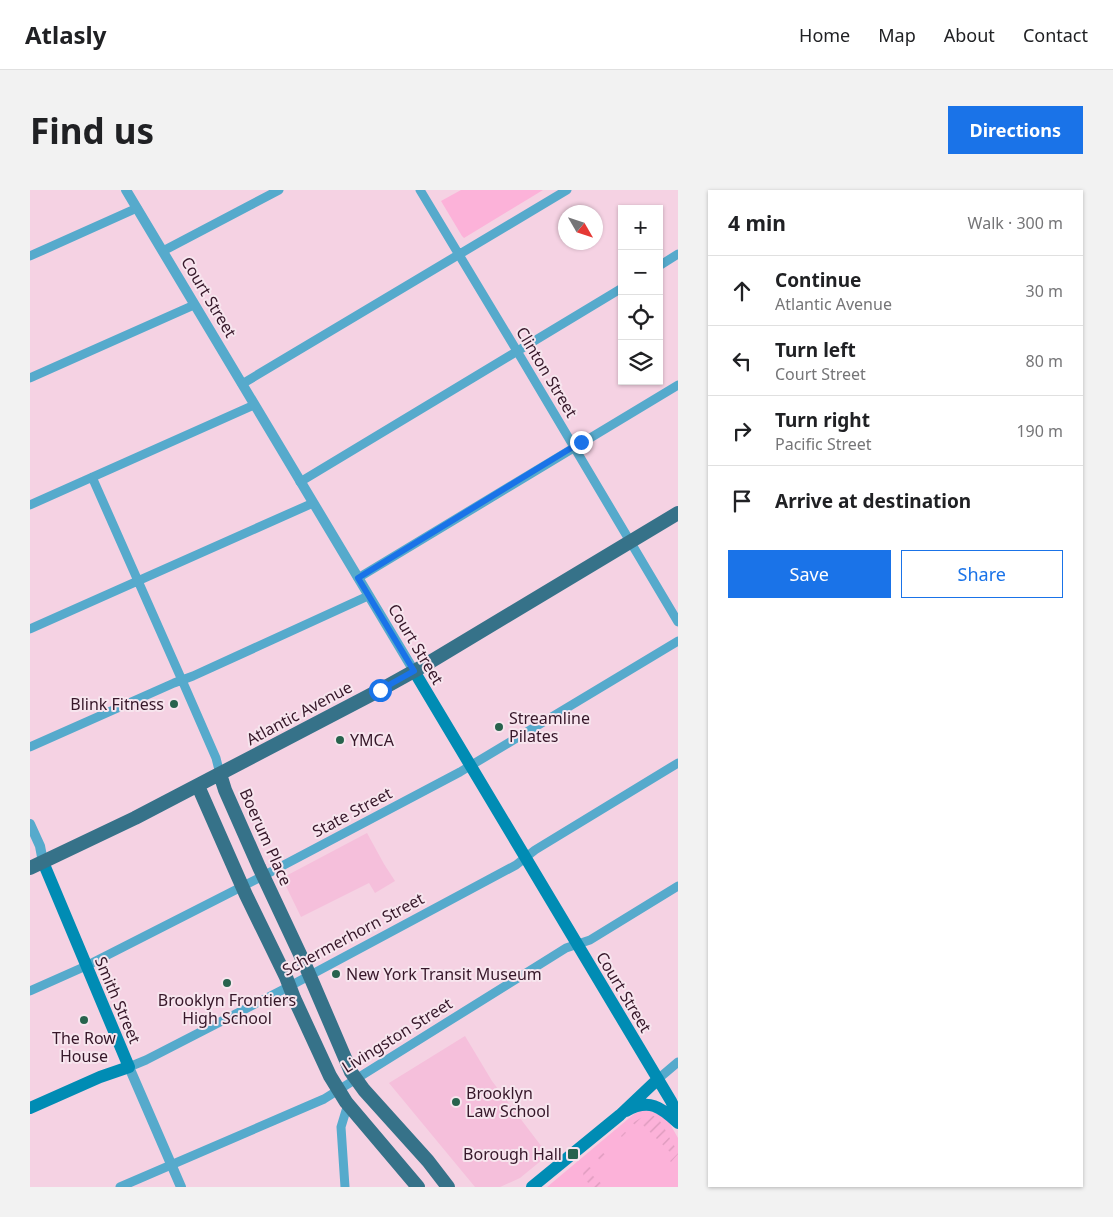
<!DOCTYPE html>
<meta charset="utf-8">
<style>
:root{--surface:#fff;--page:#f2f2f2;--text:#202124;--muted:#757577;--line:#e0e0e0;--accent:#1a73e8}
body{margin:0;font-family:"Noto Sans",sans-serif;background:var(--page);color:var(--text)}
.controls{position:absolute;right:15px;top:15px;display:grid;overflow:hidden;border-radius:0px;box-shadow:0 1px 4px #0004}
.controls button{width:45px;height:45px;display:grid;place-items:center;padding:0;border:0;border-bottom:1px solid var(--line);background:var(--surface);color:var(--text);font:25px sans-serif}
.compass{position:absolute;left:528px;top:15px;width:45px;height:45px;border-radius:50%;background:var(--surface);box-shadow:0 1px 4px #0004;rotate:129deg}
.stop{position:absolute;width:15px;height:15px;margin:-11px;border:4px solid #1a73e8;border-radius:50%;background:#fff}
.stop.end{background:#1a73e8;border-color:#fff;box-shadow:0 1px 5px #0008}
.list{margin:0;padding:0;list-style:none}
h2{display:flex;justify-content:space-between;align-items:center;height:65px;margin:0;padding:0 20px;font-size:21px}
h2 small{font-size:16px;font-weight:400;color:var(--muted)}
.list li{display:grid;grid-template-columns:32px 1fr auto;gap:15px;align-items:center;box-sizing:border-box;height:70px;padding:0 20px;border-top:1px solid var(--line)}
.list b{display:block;font-size:19px;white-space:nowrap}
.list p{margin:0;font-size:16px;white-space:nowrap;color:var(--muted)}
.list em{font-size:16px;font-style:normal;color:var(--muted)}
.actions{display:flex;gap:10px;padding:15px 20px}
.actions a{flex:1;padding:11px 0;border:1px solid var(--accent);border-radius:0px;text-align:center;font-size:18px;color:var(--accent)}
.actions .main{background:var(--accent);color:#fff}
.icon{flex:none;width:28px;height:28px;fill:none;stroke:currentColor;stroke-width:2;stroke-linecap:round;stroke-linejoin:round}
.map{position:relative;flex:none;width:648px;height:997px;overflow:hidden;border-radius:0px}
header{display:flex;align-items:center;gap:30px;box-sizing:border-box;height:70px;padding:0 25px;background:var(--surface);border-bottom:1px solid var(--line)}
header strong{font-size:24px}
nav{display:flex;gap:28px;margin-inline-start:auto;font-size:18px}
.intro{display:flex;align-items:center;justify-content:space-between;box-sizing:border-box;height:120px;padding:0 30px}
h1{margin:0;font-size:35px}
.button{padding:12px 22px;border-radius:0px;background:var(--accent);color:#fff;font-size:18px;font-weight:700}
main{display:flex;gap:30px;padding:0 30px}
aside{flex:1;background:var(--surface);border-radius:0px;box-shadow:0 1px 4px #0004}
.map>svg:first-child{display:block}
.built{fill:#f5bfdb}
.park{fill:#fcb2d9}
.garden{fill:url(#garden-furrows)}
.lines{fill:none;stroke-linecap:round;stroke-linejoin:round}
.minor{stroke:#56aacc;stroke-width:9}
.tertiary{stroke:#56aacc;stroke-width:10}
.secondary{stroke:#008cb4;stroke-width:12}
.primary{stroke:#367289;stroke-width:14}
.route{stroke:#1a73e8;stroke-width:6}
.poi-dot{fill:#27634d;stroke:#f7e5ee;stroke-width:2}
.labels{text-anchor:middle;dominant-baseline:central;stroke-width:4;stroke-linejoin:round;paint-order:stroke}
.street-label{font-size:16px;fill:#361729;stroke:#f7e5ee}
.poi-label{font-size:16px;fill:#361729;stroke:#f7e5ee;text-anchor:start}
</style>
<header>
<strong>Atlasly</strong>
<nav><a>Home</a><a>Map</a><a>About</a><a>Contact</a></nav>
</header>
<div class="intro"><h1>Find us</h1><a class="button">Directions</a></div>
<main>
<div class="map">
<svg width="648" height="997" viewBox="0 0 648 997">
<defs>
<pattern id="garden-furrows" width="10" height="10" patternUnits="userSpaceOnUse" patternTransform="scale(1.25)"><rect width="10" height="10" fill="#fcb2d9"/><path d="M-1 1l2-2M0 10L10 0M9 11l2-2" fill="none" stroke="#d998ba"/></pattern>
</defs>
<rect width="100%" height="100%" fill="#f5d2e3"/>
<path class="built" d="M337,643L354,674L365,691L345,703L339,693L271,727L252,688Z
M435,846L462,891L518,965L490,988L470,997H445L359,893Z"/>
<path class="park" d="M431,0H513L434,48L432,46L411,11Z
M614,919L636,927L648,948V997H517L604,924Z"/>
<path class="garden" d="M620,925C630,927 633,936 637,943L629,951L612,934L595,951L591,946L595,942L599,945L607,937L603,933C609,929 613,926 620,925Z
M639,947L648,962V964L641,972L639,970L643,965L632,954Z
M572,962L579,968L562,985L575,997H563L554,989L553,982L558,976L562,979L571,971L567,967Z"/>
<g class="lines">
<path class="minor" d="M390,0L487,161L648,432
M133,61L249,0
M0,66L107,18
M629,76L648,64
M0,188L164,115
M212,194L537,0
M62,287L155,497L186,568L190,584
M270,292L592,98
M0,315L224,215
M328,388L648,195
M0,439L283,313
M0,557L144,493L163,486L338,406
M0,801L56,776L233,686L430,582L648,451
M99,877L116,870L260,796L486,675L505,660L648,573
M628,889L648,872
M90,997L294,909L536,758L560,750L648,696
M315,997L311,937L318,914"/>
<path class="tertiary" d="M96,0L384,481
M0,634L10,656L13,672
M99,877L151,997"/>
<path class="secondary" d="M384,481L641,911L648,926
M0,918L70,887L99,877L13,672
M596,921C619,908 631,917 648,933
M502,997L590,925L628,889"/>
<path class="primary" d="M190,584L195,600L229,677L276,777L321,882L334,900L398,971L418,997
M168,596L216,705L256,787L264,808L300,886L316,912L388,997
M0,678L105,628L350,500L395,475L648,323"/>
</g>
<g class="lines">
<path class="route" d="M350,500L384,481L328,388L551,252"/>
</g>
<g class="poi-dot">
<circle cx="144" cy="514" r="5"/>
<circle cx="469" cy="537" r="5"/>
<circle cx="310" cy="550" r="5"/>
<circle cx="306" cy="784" r="5"/>
<circle cx="197" cy="793" r="5"/>
<circle cx="54" cy="830" r="5"/>
<circle cx="426" cy="912" r="5"/>
<rect x="537" y="958" width="12" height="12" rx="2.5"/>
</g>
<g class="labels">
<g class="street-label">
<text transform="translate(179 107) rotate(59)">Court Street</text>
<text transform="translate(517 182) rotate(59)">Clinton Street</text>
<text transform="translate(386 454) rotate(59)">Court Street</text>
<text transform="translate(269 523) rotate(-28)">Atlantic Avenue</text>
<text transform="translate(322 622) rotate(-28)">State Street</text>
<text transform="translate(236 647) rotate(66)">Boerum Place</text>
<text transform="translate(323 744) rotate(-28)">Schermerhorn Street</text>
<text transform="translate(594 802) rotate(59)">Court Street</text>
<text transform="translate(88 810) rotate(67)">Smith Street</text>
<text transform="translate(367 845) rotate(-32)">Livingston Street</text>
</g>
<g class="poi-label">
<text x="134" y="514" text-anchor="end">Blink Fitness</text>
<text x="479" y="528">Streamline<tspan x="479" dy="18">Pilates</tspan></text>
<text x="320" y="550">YMCA</text>
<text x="316" y="784">New York Transit Museum</text>
<text x="197" y="810" text-anchor="middle">Brooklyn Frontiers<tspan x="197" dy="18">High School</tspan></text>
<text x="54" y="848" text-anchor="middle">The Row<tspan x="54" dy="18">House</tspan></text>
<text x="436" y="903">Brooklyn<tspan x="436" dy="18">Law School</tspan></text>
<text x="532" y="964" text-anchor="end">Borough Hall</text>
</g>
</g>
</svg>
<div class="controls">
<button>+</button>
<button>−</button>
<button><svg class="icon" aria-label="locate" viewBox="0 0 24 24"><circle cx="12" cy="12" r="6"/><path d="M12 2v4M12 18v4M2 12h4M18 12h4"/></svg></button>
<button><svg class="icon" aria-label="layers" viewBox="0 0 24 24"><path d="M12 4l9 5-9 5-9-5zM3 14l9 5 9-5"/></svg></button>
</div>
<svg class="compass" viewBox="-18 -18 36 36"><path d="M0-13l5 13h-10z" fill="#e53935"/><path d="M0 13l5-13h-10z" fill="#757577"/></svg>
<div class="stop" style="left:350px;top:500px"></div>
<div class="stop end" style="left:551px;top:252px"></div>
</div>
<aside>
<h2>4 min<small>Walk · 300 m</small></h2>
<ul class="list">
<li><svg class="icon" aria-label="ahead" viewBox="0 0 24 24"><path d="M12 20V5M6 11l6-6 6 6"/></svg><div><b>Continue</b><p>Atlantic Avenue</p></div><em>30 m</em></li>
<li><svg class="icon" aria-label="left" viewBox="0 0 24 24"><path d="M17 20v-9H6M10 6l-5 5 5 5"/></svg><div><b>Turn left</b><p>Court Street</p></div><em>80 m</em></li>
<li><svg class="icon" aria-label="right" viewBox="0 0 24 24"><path d="M7 20v-9h11M14 6l5 5-5 5"/></svg><div><b>Turn right</b><p>Pacific Street</p></div><em>190 m</em></li>
<li><svg class="icon" aria-label="arrive" viewBox="0 0 24 24"><path d="M6 21V4h12l-3 4 3 4H6"/></svg><div><b>Arrive at destination</b></div></li>
</ul>
<div class="actions"><a class="main">Save</a><a>Share</a></div>
</aside>
</main>
